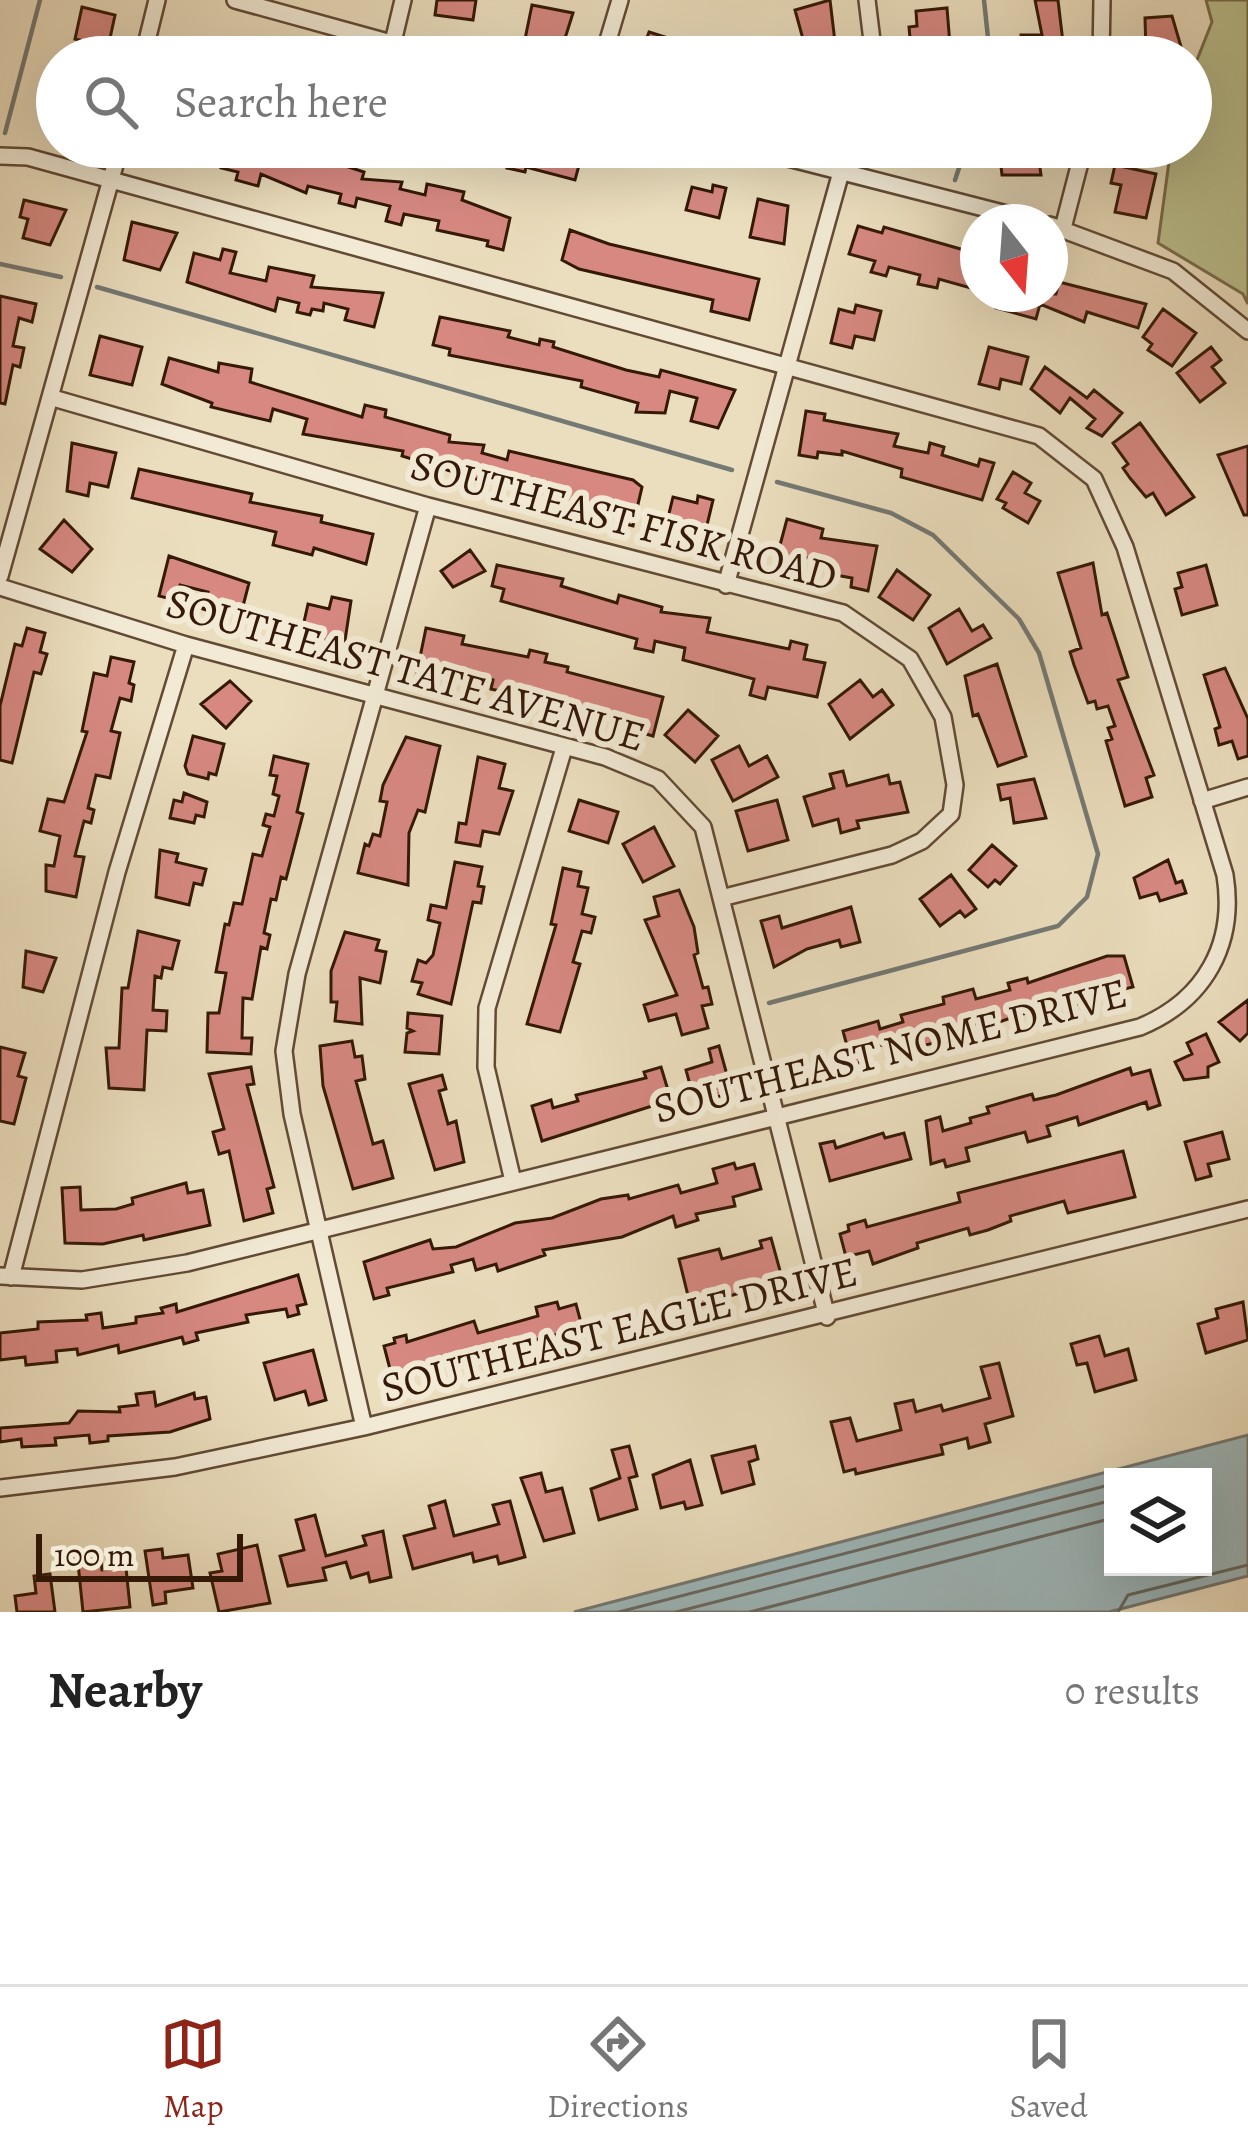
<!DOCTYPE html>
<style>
:root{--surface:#fff;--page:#f6f6f6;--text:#222;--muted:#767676;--line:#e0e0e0;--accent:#8f2418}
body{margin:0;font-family:Alegreya,serif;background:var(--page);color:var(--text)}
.controls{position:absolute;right:36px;bottom:36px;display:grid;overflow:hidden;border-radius:0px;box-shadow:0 12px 48px #0002}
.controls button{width:108px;height:108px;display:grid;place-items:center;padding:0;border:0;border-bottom:3px solid var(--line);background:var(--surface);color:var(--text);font:60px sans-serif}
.compass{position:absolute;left:960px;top:204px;width:108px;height:108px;border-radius:50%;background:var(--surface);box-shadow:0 12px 48px #0002;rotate:163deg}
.scale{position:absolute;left:36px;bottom:30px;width:207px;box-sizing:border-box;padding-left:12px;border:6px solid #341907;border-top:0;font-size:33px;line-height:42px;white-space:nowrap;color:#341907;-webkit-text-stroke:9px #f2ead5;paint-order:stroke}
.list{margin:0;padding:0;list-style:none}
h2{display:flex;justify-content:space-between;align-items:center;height:156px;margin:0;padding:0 48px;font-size:51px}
h2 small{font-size:39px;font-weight:400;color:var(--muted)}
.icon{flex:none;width:66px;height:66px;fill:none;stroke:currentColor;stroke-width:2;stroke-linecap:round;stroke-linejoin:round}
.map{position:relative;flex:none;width:1248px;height:1612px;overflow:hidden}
.search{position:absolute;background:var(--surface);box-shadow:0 12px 48px #0002;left:36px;right:36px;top:36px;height:132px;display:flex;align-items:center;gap:30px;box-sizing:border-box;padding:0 42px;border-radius:66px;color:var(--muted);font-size:45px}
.sheet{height:372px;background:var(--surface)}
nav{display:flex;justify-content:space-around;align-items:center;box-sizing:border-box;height:168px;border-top:3px solid var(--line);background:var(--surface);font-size:33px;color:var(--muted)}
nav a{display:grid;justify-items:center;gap:6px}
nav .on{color:var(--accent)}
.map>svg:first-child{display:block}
.green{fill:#bbc08f;stroke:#786c4b;stroke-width:3}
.water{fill:#9eb9bd;stroke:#747974;stroke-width:3;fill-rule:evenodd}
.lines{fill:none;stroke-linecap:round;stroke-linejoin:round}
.shore{stroke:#696962;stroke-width:3}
.stream{stroke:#747974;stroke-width:4.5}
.building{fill:#d68881;stroke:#341907;stroke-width:3}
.street-casing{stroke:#624a35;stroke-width:20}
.street{stroke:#f2ead5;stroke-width:15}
.labels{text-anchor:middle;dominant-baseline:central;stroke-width:12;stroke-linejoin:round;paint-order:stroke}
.street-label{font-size:42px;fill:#341907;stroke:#f2ead5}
</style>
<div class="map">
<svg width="1248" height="1612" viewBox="0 0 1248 1612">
<rect width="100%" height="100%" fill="#ebdebe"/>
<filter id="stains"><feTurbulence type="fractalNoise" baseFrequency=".00167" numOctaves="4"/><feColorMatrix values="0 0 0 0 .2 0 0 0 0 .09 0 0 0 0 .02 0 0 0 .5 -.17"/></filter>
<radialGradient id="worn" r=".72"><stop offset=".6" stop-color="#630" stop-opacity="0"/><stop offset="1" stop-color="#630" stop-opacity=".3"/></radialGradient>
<path class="green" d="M1206,0H1248V304L1243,294L1158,243L1171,147H1191V75L1212,22Z"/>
<path class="water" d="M1248,1435V1576L1109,1612H574ZM1113,1477H1203V1567H1113Z"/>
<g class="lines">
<path class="shore" d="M619,1612L1113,1484
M676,1612L1113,1500
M750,1612L1113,1518
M1118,1612L1128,1595L1248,1565"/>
<path class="stream" d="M984,0L990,57
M5,133L40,0
M955,180L966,147
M0,264L61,277
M97,287L732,470
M769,1003L1058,926L1087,897L1098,854L1039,653L1019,619L933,535L891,513L777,482"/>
</g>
<path class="building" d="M437,0H476L473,20L435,15Z
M830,0L835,42L806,50L795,10Z
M1035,0H1058L1064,51H1058V57L1022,53L1021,35H1042Z
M532,5L573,13L561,51L524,44Z
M82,7L115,15L106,57H90L93,43L75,39Z
M947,8L950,45L911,49L909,27L917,26L916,11Z
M1172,16L1182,50L1146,52L1145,18Z
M649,32L684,43L679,57H640Z
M226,147H287L364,172L362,179L402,182L400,189L425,195L427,184L464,192L462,200L510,218L503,250L487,246L488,241L437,230L439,221L404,214L401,225L386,221L390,206L357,198L355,207L339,203L341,194L308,186L306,193L261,174L258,186L236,180L238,172L221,168Z
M474,147H584L575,180L526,167L525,172L507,168L509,160Z
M1018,147H1037L1041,175H1002L1000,158L1007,156L1006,149Z
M1115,165L1156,174L1146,218L1115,212L1121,185L1111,183Z
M713,185L726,188L719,218L686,210L692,187L712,192Z
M758,199L788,206L784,244L750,237Z
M24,200L66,210L50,245L23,238L28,219L20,217Z
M132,222L177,233L160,270L124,260Z
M858,226L882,233L884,227L978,254V290L939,279L937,288L918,284L920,275L889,267L886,276L871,272L875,261L849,254Z
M570,230L609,244L759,279L749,320L711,311L713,300L579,269L562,260Z
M223,249L236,252L230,273L266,281L269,267L314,276L311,287L383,293L374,327L345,320L348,309L324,303L323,311L312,309L310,315L297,312L299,303L278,298L275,311L187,282L194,253L220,260Z
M1059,282L1146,304L1138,328L1087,312L1084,322L1040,304L1036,319L996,308L999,294H1056Z
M0,296L36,304L32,322L19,318L13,346L24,348L20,367L13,365L5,404L0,403Z
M856,305L881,311L874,340L855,336L852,348L831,343L839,309L854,313Z
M1163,309L1196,333L1172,366L1148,350L1152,344L1143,337Z
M440,317L510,331L508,337L539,345L540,339L554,342L553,347L626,370L659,377L661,370L735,390L718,428L691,421L697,398L670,391L665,413L636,412L638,403L581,387L582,381L449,355L450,349L433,345Z
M100,336L142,347L132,385L90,375Z
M989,347L1028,357L1021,384L1001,379L999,389L979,384Z
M1211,347L1221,360L1212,367L1225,383L1200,402L1177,373Z
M169,358L218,372L219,363L252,369L250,382L362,417L365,405L386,410L385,417L450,435L449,442L484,445L482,453L507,460L509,451L633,480L642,487L633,526L618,522L621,513L518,488L520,482L491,476L489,483L402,456L403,451L303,434L307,419L273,409L270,421L211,407L212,403L162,384Z
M1045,367L1087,398L1094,390L1122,413L1102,436L1087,428L1095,419L1070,398L1060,413L1031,389Z
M806,411L825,414L824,420L898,434L894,446L928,453L930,443L944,447L942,455L978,466L980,459L994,463L982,500L901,477L902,469L842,451V455L818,452L817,458L799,455Z
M1140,423L1194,497L1166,515L1153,493L1146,497L1130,478L1123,468L1128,464L1113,443Z
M72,443L116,453L108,487L90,483L88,496L67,491Z
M1248,446V515H1244L1218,455Z
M139,469L252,494L250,502L322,516L321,522L373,534L366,564L314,548L312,555L273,545L276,532L132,498Z
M1013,472L1031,483L1025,493L1040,501L1028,523L1003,508L1006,503L997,499Z
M698,496L713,500L702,546L665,530L673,497L697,503Z
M787,519L823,529L821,538L877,546L868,591L851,587L852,578L830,574L832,564L795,555L792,565L776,560Z
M64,520L92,549L72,572L40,549Z
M470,550L485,571L453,587L441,571Z
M169,556L249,583L242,610L222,604L220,614L203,609L208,592L180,585L175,600L159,596Z
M1093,563L1102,615L1107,613L1128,677L1118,680L1154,775L1146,778L1152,797L1125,806L1106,741L1112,739L1108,728L1115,726L1108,706L1097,709L1095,701L1088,703L1074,665L1070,652L1081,648L1058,573Z
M497,565L563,579L561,586L617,603L619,595L662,607L661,612L710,618L707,632L789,649L791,641L807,645L804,659L825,663L817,697L768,687L765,699L750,695L754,679L683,660L685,648L655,641L653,652L635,648L637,639L501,601L504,589L492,586Z
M1206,565L1217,605L1182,615L1175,589L1182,587L1178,573Z
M897,570L930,595L913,620L879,597Z
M332,597L351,601L344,647L302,631L308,604L329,609Z
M959,609L972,631L983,625L991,638L947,664L929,628Z
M27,628L45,633L40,652L47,654L41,674L34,672L12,763L0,760V706L15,644L22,646Z
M426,628L464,636L462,644L528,657L530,650L547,654L545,662L568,667L567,672L663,697L653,736L636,731L638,721L606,712L603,724L586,720L589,709L571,701L511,686L509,693L491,689L493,680L473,672L434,663L431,675L417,672Z
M111,657L134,662L129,683L134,685L131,701L120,698L111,731L120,733L110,778L96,775L88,808L94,810L91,823L84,821L75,856L84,857L76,897L46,891V865L54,866L60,836L40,831L48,799L64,802L87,732L82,731L94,673L107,676Z
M997,664L1026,756L998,766L978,714L973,716L965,676Z
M1225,668L1248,719V756L1238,759L1232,741L1219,745L1215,729L1220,727L1204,675Z
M860,680L873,697L882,690L893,705L850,739L829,704Z
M230,681L251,701L226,728L201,704Z
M688,710L718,736L695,762L665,735Z
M193,736L224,744L216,775L209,773L208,779L188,774L185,766Z
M406,737L440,746L425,812L418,810L409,833L408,885L358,873L365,844L369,846L373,834L380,836L387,802L380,801L383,785Z
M739,746L749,766L767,756L778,777L733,801L712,760Z
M274,756L308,764L297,812L303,814L286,879L281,877L276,900L271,899L264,933L270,935L267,949L261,947L252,999L243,998L242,1038H252L251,1054L207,1052L208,1013H219L226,973L216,972L225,924L229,925L234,903L242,904L253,854L262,856L270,827L263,825L266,814L274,816L279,796L273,794L277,776L270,775Z
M478,757L505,764L499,788L513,791L499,834L483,831L480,846L456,842L459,823L466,824Z
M843,771L847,786L888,775L890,784L900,782L908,812L857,821L859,828L841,833L838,819L813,826L804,797L834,788L830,774Z
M1034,779L1046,818L1014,823L1010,798L1001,800L998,785Z
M184,793L207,802L204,817L196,815L194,823L170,818L174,800L182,802Z
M579,800L618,812L608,843L569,831Z
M777,800L788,840L748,851L736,811Z
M654,827L674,866L643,882L623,844Z
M992,845L1016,866L1000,884L995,880L988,887L969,870Z
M160,850L178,854L176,862L206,869L202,885L194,883L189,905L156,897Z
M1168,860L1176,883L1182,881L1186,893L1160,901L1157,893L1140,898L1134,878Z
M455,862L482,867L478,886L484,887L481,903L473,902L451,1004L418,994L422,983L412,981L418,960L426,963L433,955L440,923L428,920L431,905L446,908Z
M563,868L581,872L578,886L588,888L582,914L595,917L591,933L582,931L573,962L580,964L560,1032L527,1024L556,925L551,924Z
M951,875L976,909L965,917L960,911L940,926L920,899Z
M679,890L694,927L698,953L694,955L703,988L708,987L712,1004L702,1006L708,1028L682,1035L676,1014L649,1021L644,1005L677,995L645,920L659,916L654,897Z
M851,907L860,942L841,947L839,940L807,949L774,967L761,921L779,916L782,928Z
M138,931L179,941L172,969L163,967L161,978L155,976L153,1010L167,1011L166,1031L147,1030L144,1090L109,1088L106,1048H119L122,988H128Z
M345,932L379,940L376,950L386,952L380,983L360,978L362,1024L335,1021L337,1002H331V971Z
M26,951L56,958L43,992L23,987Z
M1107,956H1124L1133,987L1116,991L1113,981L1082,990L1085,1002L1067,1007L1065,1000L999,1022L935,1029L938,1042L922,1046L920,1037L898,1040L865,1050L868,1060L852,1065L843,1031L878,1021L880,1029L903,1022L901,1015L944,1004L943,997L973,989L976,999L1010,990L1008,983L1027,978L1028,983Z
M1248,1000V1033L1240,1041L1219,1022Z
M408,1013L442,1016L439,1054L405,1052L407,1033L413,1031L407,1028Z
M1206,1034L1219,1062L1208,1067V1077L1184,1080L1175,1062L1192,1054L1187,1043Z
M352,1041L355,1057L362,1056L365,1079L356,1081L373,1144L383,1141L393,1178L353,1189L323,1086L320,1046Z
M719,1046L732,1093L717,1097L715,1090L693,1096L686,1070L712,1062L709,1049Z
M0,1047L25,1053L18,1076L26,1078L14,1124L0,1121Z
M251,1067L254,1084L247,1085L274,1187L267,1189L273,1213L244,1221L229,1151L219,1154L213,1132L224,1129L209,1074Z
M661,1067L671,1100L542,1141L532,1106L551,1100L553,1108L578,1101L576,1095L646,1078L644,1072Z
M1130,1068L1132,1075L1150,1070L1160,1105L1148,1109L1146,1102L1079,1125L1077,1117L1047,1126L1050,1136L1028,1142L1025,1132L966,1148L969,1161L946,1167L944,1160L931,1164L926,1121L940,1117L943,1131L971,1123L970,1118L989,1113L987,1107L1032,1094L1034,1100L1056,1095Z
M442,1075L446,1089L439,1091L448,1124L456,1121L464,1162L435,1170L409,1084Z
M1222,1132L1229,1159L1208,1164L1211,1176L1196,1180L1185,1142Z
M883,1133L885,1138L904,1133L911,1159L830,1181L820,1144L834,1141L836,1148Z
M1123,1151L1135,1197L1068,1213L1064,1201L1010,1216L1011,1221L988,1230L970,1235L968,1228L917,1243L918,1248L873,1264L869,1251L846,1257L840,1234L849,1231L848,1225L865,1220L867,1227L960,1202L958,1193Z
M734,1163L736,1169L754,1164L761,1189L733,1197L735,1206L696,1214L698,1220L676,1227L673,1216L622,1237L543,1250L545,1255L498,1271L496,1264L476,1270L473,1259L451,1265L453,1272L387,1288L389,1295L374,1299L364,1262L430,1240L433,1249L456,1247L515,1223L552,1218L601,1199L628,1195L629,1199L678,1185L681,1193L717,1183L713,1169Z
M186,1183L188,1193L203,1190L210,1225L144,1240L143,1235L103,1244L65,1243L62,1188L80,1187L81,1210L116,1209L133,1204L132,1198Z
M771,1238L784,1285L767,1290L765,1285L691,1308L679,1259L719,1249L722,1259L762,1248L760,1241Z
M298,1275L306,1304L297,1306L299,1314L288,1317L286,1309L246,1315L248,1322L196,1333L198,1340L184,1344L182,1337L119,1353L118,1345L78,1355L77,1349L56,1351L57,1362L26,1365L25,1357L0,1360V1333L38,1329V1322L87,1320L86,1315L101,1313L103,1328L136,1323V1317L163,1313L161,1308L176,1304L177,1312Z
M557,1302L559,1309L576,1304L584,1334L569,1338L567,1332L468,1357L467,1352L431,1362L432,1368L391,1373L384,1346L395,1343L394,1338L406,1335L407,1342L474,1321L478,1333L538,1316L536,1307Z
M1243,1302L1248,1340L1206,1353L1198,1324L1218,1318L1216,1309Z
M1099,1336L1105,1356L1128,1349L1136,1380L1095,1392L1087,1363L1077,1365L1071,1344Z
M313,1350L326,1400L309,1405L305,1391L275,1400L264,1363Z
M999,1363L1013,1416L985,1424L990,1442L969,1448L967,1438L941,1445L943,1454L856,1474L855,1469L844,1472L831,1422L850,1418L857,1441L901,1430L895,1404L913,1400L916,1412L941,1405L943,1411L990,1398L981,1367Z
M154,1392L156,1406L194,1393L195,1399L206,1397L210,1419L170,1432L108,1436V1441L90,1443L89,1435L55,1438L56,1445L22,1447L21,1439L0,1442V1428L69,1423L78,1411L120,1412L119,1407L138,1405L136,1394Z
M629,1446L637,1476L629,1478L637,1509L599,1520L591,1489L620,1478L612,1450Z
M755,1446L758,1459L749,1462L754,1484L722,1493L712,1456Z
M690,1460L702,1505L686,1509L684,1502L661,1508L653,1475Z
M541,1473L546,1492L562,1488L574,1533L544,1541L521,1478Z
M445,1501L454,1536L499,1524L493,1505L510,1501L525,1557L499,1564L497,1556L474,1562L472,1553L413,1569L404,1536L435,1528L429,1506Z
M315,1515L326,1556L366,1545L363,1536L383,1531L391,1577L370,1582L368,1573L351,1578L346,1562L323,1568L326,1580L288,1586L280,1556L304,1550L296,1520Z
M257,1545L270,1603L219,1612L210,1573L222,1571L218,1554Z
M162,1549L163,1558L188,1555L193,1588L165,1592L166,1603L153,1605L145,1551Z
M101,1561L102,1570L126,1568L130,1607L83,1612L78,1563Z
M50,1574L55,1612H17L15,1596L36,1593L34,1576Z"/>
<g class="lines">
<defs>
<path id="street" d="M235,0L442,57
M867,0L874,57
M393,42L403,0
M143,57L157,0
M603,57L620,0
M1101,57L1102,0
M745,147L1038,222
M0,156L28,157L1039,436L1094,479L1125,547L1225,875C1236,944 1205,1000 1140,1027L187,1263L82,1280L0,1276
M1050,225L1173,271L1248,331
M1063,228L1084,147
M53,398L428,506L843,613L910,659L943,717L955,785L951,814L922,841L892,855L725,897
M0,576L120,147
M726,585L848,147
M0,587L186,645L605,757L658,779L703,827L827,1317
M1202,801L1248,787
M513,1181L486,1067L487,1008L564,748
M11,1277L117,872L186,645
M364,1427L292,1114L284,1051L297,974L428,506
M0,1488L175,1467L364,1427L1248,1209"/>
</defs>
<use href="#street" class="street-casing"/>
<use href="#street" class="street"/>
</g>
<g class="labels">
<g class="street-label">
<text transform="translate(624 520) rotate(15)">SOUTHEAST FISK ROAD</text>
<text transform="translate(406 669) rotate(16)">SOUTHEAST TATE AVENUE</text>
<text transform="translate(890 1050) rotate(-14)">SOUTHEAST NOME DRIVE</text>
<text transform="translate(619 1329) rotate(-14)">SOUTHEAST EAGLE DRIVE</text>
</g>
</g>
<rect width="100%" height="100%" filter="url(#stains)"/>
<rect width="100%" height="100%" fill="url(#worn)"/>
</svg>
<div class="controls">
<button><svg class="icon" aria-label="layers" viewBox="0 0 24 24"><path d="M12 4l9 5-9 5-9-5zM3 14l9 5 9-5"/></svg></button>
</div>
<svg class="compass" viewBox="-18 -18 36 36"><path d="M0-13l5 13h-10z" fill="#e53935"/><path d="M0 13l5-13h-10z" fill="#767676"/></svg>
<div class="scale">100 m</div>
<div class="search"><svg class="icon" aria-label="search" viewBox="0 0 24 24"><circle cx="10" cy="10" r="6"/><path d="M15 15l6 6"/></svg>Search here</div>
</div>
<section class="sheet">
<h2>Nearby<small>0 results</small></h2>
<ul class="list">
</ul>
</section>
<nav>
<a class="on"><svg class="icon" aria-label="map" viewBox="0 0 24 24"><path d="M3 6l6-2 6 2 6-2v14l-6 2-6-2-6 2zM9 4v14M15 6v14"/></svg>Map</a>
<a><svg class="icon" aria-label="directions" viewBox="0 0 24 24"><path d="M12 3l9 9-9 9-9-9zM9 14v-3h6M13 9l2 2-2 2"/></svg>Directions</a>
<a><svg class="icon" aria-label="saved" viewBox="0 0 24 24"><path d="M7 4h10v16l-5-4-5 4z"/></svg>Saved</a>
</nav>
